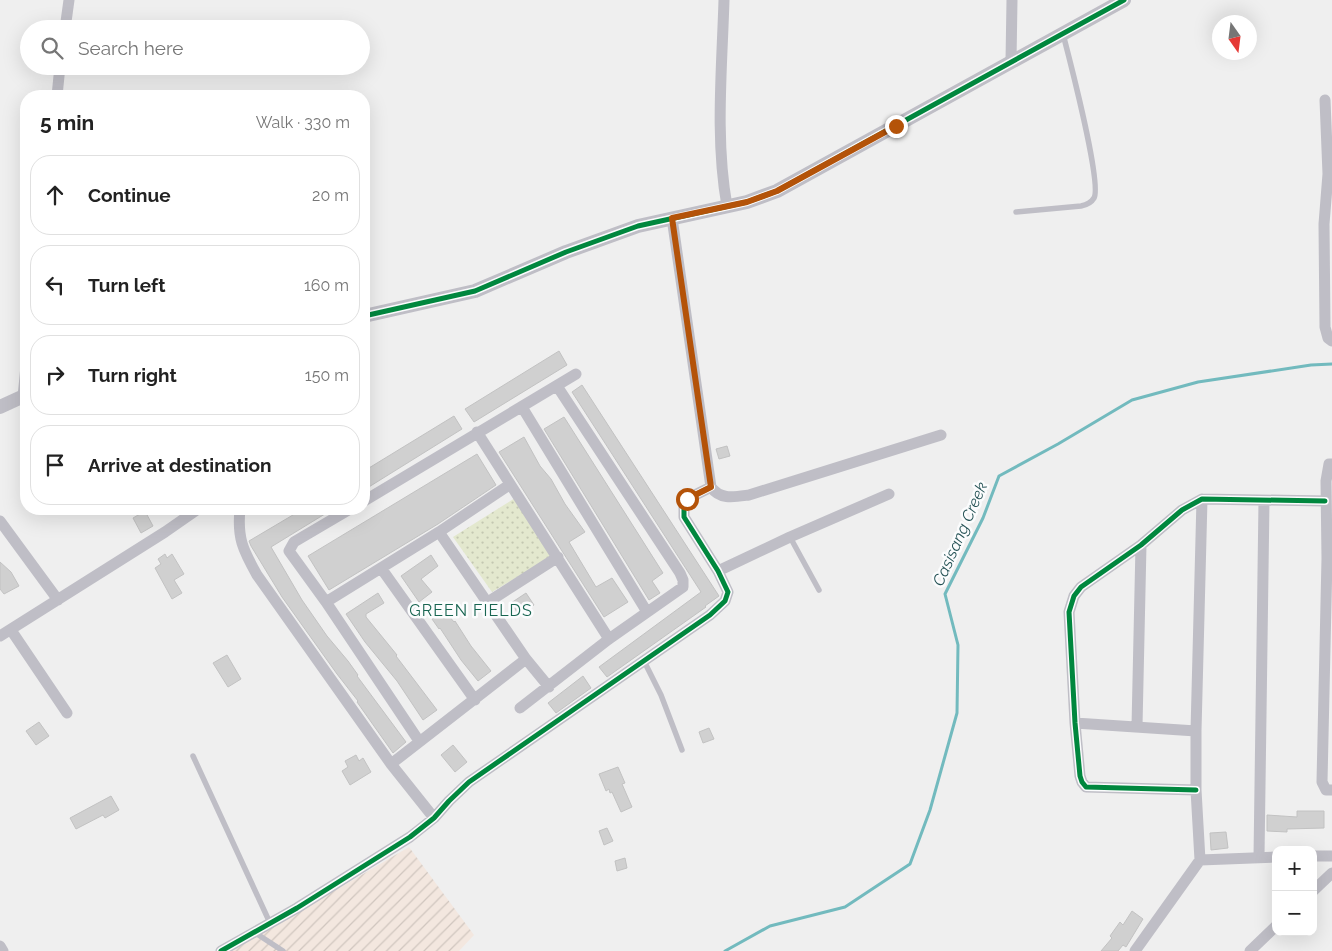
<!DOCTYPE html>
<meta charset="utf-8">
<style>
:root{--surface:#fff;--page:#f6f6f6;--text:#222;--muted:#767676;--line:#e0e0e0}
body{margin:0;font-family:Raleway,sans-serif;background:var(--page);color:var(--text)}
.controls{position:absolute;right:15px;bottom:15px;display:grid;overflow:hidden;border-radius:10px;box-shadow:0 5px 20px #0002}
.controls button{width:45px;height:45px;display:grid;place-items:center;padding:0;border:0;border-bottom:1px solid var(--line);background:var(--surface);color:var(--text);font:25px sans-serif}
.compass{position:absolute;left:1212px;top:15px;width:45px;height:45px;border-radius:50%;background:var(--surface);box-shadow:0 5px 20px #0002;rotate:166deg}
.stop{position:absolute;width:15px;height:15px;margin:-11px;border:4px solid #b45309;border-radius:50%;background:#fff}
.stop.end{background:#b45309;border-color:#fff;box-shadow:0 1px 5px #0008}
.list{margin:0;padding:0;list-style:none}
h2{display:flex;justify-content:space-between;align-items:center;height:65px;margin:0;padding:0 20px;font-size:21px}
h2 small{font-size:16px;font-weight:400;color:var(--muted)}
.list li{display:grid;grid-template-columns:32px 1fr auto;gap:15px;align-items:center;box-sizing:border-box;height:80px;margin:0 10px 10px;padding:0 10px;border:1px solid var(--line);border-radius:20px}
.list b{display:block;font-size:19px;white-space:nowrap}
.list em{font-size:16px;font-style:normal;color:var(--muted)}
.icon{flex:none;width:28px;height:28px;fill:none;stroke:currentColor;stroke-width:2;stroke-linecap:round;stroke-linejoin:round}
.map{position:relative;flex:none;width:1332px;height:951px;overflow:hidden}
.search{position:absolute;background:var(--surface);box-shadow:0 5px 20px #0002;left:20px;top:20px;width:350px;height:55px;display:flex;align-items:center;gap:12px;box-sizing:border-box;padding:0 18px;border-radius:28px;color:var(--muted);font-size:19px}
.panel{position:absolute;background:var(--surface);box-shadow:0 5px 20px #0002;left:20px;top:90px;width:350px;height:425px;border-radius:20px}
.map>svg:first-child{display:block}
.industrial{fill:url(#industrial-furrows)}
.park{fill:url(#park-dots)}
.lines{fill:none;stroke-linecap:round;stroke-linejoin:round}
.stream{stroke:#72babe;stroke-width:3}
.building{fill:#d0d0d0;stroke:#c2c2c2}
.service{stroke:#bfbec6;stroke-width:5.5}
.minor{stroke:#bfbec6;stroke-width:11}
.tertiary{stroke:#bfbec6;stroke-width:14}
.cycleway-casing{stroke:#fbfcfd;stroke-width:8}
.cycleway{stroke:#00873e;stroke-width:5}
.route{stroke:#b45309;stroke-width:6}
.labels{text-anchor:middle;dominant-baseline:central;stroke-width:5;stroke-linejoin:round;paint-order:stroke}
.water-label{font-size:16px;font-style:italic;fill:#245154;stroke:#fbfcfd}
.neighbourhood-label{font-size:16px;letter-spacing:1px;fill:#186551;stroke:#fbfcfd}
</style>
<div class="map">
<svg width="1332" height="951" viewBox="0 0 1332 951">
<defs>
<pattern id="industrial-furrows" width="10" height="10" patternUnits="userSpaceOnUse" patternTransform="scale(1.25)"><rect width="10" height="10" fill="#f3e7df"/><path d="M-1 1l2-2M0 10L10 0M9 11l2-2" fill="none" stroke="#d0c6bf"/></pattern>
<pattern id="park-dots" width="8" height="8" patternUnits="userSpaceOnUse" patternTransform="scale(1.25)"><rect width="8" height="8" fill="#e3e8ce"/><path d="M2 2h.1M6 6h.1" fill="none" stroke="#c3c7b1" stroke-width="1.8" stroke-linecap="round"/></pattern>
</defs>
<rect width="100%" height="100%" fill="#efefef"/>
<path class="industrial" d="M409,847L474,935L459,951H232Z"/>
<path class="park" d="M515,498L552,556L492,592L453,537Z"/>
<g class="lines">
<path class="stream" d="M725,951L770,926L845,907L910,864L930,810L957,713L958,645L945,594L983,518L999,476L1058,444L1132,400L1198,382L1311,365L1332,364"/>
</g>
<path class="building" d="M559,351L567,365L474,422L465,409Z
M582,385L719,596L705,606L706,607L607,677L599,667L701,592L572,392Z
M454,416L462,429L364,490V471Z
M564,417L663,573L652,581L660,593L649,600L544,429Z
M524,437L540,466L551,479L565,504L585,532L569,542L596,587L612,578L628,602L604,617L499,452Z
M727,446L730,456L719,459L716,449Z
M477,454L496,485L438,524L329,590L308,556Z
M303,509H333L271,547L302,600L327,636L348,661L358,675L357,676L406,742L393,753L357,702L358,701L337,674L282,597L251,546L249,541Z
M145,511L153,526L141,533L133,518Z
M165,554L167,558L172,554L184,574L174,580L182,593L172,599L155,568L161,564L158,559Z
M431,555L438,566L421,579L432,592L419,602L401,576Z
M0,562L11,572L19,586L4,594L0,589Z
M378,593L384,603L366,614V617L397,655L396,656L437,710L423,720L397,681L365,642L346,614Z
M526,593L534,605L519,615L511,603Z
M444,610L454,622L455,621L471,646L491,671L478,681L461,660L440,628L439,629L432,619Z
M227,655L241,679L228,687L213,663Z
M583,676L591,688L556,713L548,703Z
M39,722L49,736L36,745L26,731Z
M709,728L714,739L703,743L699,732Z
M453,745L467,762L455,772L441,755Z
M356,755L359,761L363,758L371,772L350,785L342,771L348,767L345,761Z
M618,767L625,783L622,784L632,807L621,812L612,792L610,793L609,789L606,791L599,774Z
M111,796L119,810L105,818L103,815L76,829L70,818Z
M1297,811H1324V828L1287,829V832L1267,831V815L1297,817Z
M607,828L613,841L604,845L599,831Z
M1226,832L1228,848L1211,850L1210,833Z
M625,858L627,868L617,871L615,861Z
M1132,911L1143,919L1126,947L1123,945L1118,951H1101L1112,938L1110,936L1120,922L1123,925Z"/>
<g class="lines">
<path class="service" d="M1016,212L1081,206C1086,205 1091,203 1094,198C1102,184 1069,57 1063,34
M790,537L819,590
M644,661L661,695L682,750
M193,756L270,923
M254,932L283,951"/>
<path class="minor" d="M724,0C722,68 715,139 727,206
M65,29L69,0
M1011,61L1012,0
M57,96L60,66
M1325,100L1328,174L1324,224L1325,327L1328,338L1332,341
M672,218L711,487C720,500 734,497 749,495L941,435
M23,397L26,366
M522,407L647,612
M477,432L609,639
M1332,464H1329L1326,481L1327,558L1322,782L1326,790H1332
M364,501L576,374
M240,509C237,538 243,550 257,575L391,764L434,818
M350,509L294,542L289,551L326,602L419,741
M0,521L58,600
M439,532L526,659L549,687
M381,568L475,700
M718,571L790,537L889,494
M326,602L439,532L509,485
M488,602L558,557
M11,630L67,713
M0,636L165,532L198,509
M520,708L609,639L683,587V580L680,573L557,386
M1075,723L1196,731
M1137,726L1141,545
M391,764L526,659
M1196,790L1086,787L1082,782L1080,776L1075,723L1069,612L1074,596L1081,587L1141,545L1182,510L1202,499L1325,501
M1313,856H1332
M1259,857L1264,501
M1200,860L1196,790V731L1202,499
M1313,891L1332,873
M0,946L3,951
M221,951L297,908L410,837L434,818L449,801L469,782L710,615L725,601L728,592L718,571L684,517V505L687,499L711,487
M1135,951L1200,860L1276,857
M1250,951L1276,926"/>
<path class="tertiary" d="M364,316L475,291L566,252L638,226L747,202L777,191L1124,0
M0,407L26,395"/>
<defs>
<path id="cycleway" d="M364,316L475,291L566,252L638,226L747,202L777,191L1124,0
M1196,790L1086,787L1082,782L1080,776L1075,723L1069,612L1074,596L1081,587L1141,545L1182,510L1202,499L1325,501
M221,951L297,908L410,837L434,818L449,801L469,782L710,615L725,601L728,592L718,571L684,517V505L687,499L711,487"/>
</defs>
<use href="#cycleway" class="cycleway-casing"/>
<use href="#cycleway" class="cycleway"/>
</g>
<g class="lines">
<path class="route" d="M687,499L711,487L672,218L747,202L777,191L896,126"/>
</g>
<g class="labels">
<g class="water-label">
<text transform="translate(960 534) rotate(-66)">Casisang Creek</text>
</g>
<g class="neighbourhood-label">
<text x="471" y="610">GREEN FIELDS</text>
</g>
</g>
</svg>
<div class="controls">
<button>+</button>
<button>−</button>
</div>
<svg class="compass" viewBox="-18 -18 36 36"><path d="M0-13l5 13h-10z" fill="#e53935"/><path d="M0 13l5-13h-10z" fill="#767676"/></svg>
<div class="stop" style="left:687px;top:499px"></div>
<div class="stop end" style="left:896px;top:126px"></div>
<div class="search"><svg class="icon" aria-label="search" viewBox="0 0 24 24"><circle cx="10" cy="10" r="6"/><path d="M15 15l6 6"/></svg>Search here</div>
<section class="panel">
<h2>5 min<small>Walk · 330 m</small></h2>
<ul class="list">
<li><svg class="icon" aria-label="ahead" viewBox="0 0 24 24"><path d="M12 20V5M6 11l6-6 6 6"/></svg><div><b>Continue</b></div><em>20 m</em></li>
<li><svg class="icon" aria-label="left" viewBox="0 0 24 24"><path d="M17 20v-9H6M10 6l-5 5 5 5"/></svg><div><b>Turn left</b></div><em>160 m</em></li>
<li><svg class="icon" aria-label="right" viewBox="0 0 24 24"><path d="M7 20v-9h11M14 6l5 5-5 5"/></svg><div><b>Turn right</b></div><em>150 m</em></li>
<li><svg class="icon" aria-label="arrive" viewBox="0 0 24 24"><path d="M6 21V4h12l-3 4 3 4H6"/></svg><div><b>Arrive at destination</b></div></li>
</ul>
</section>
</div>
